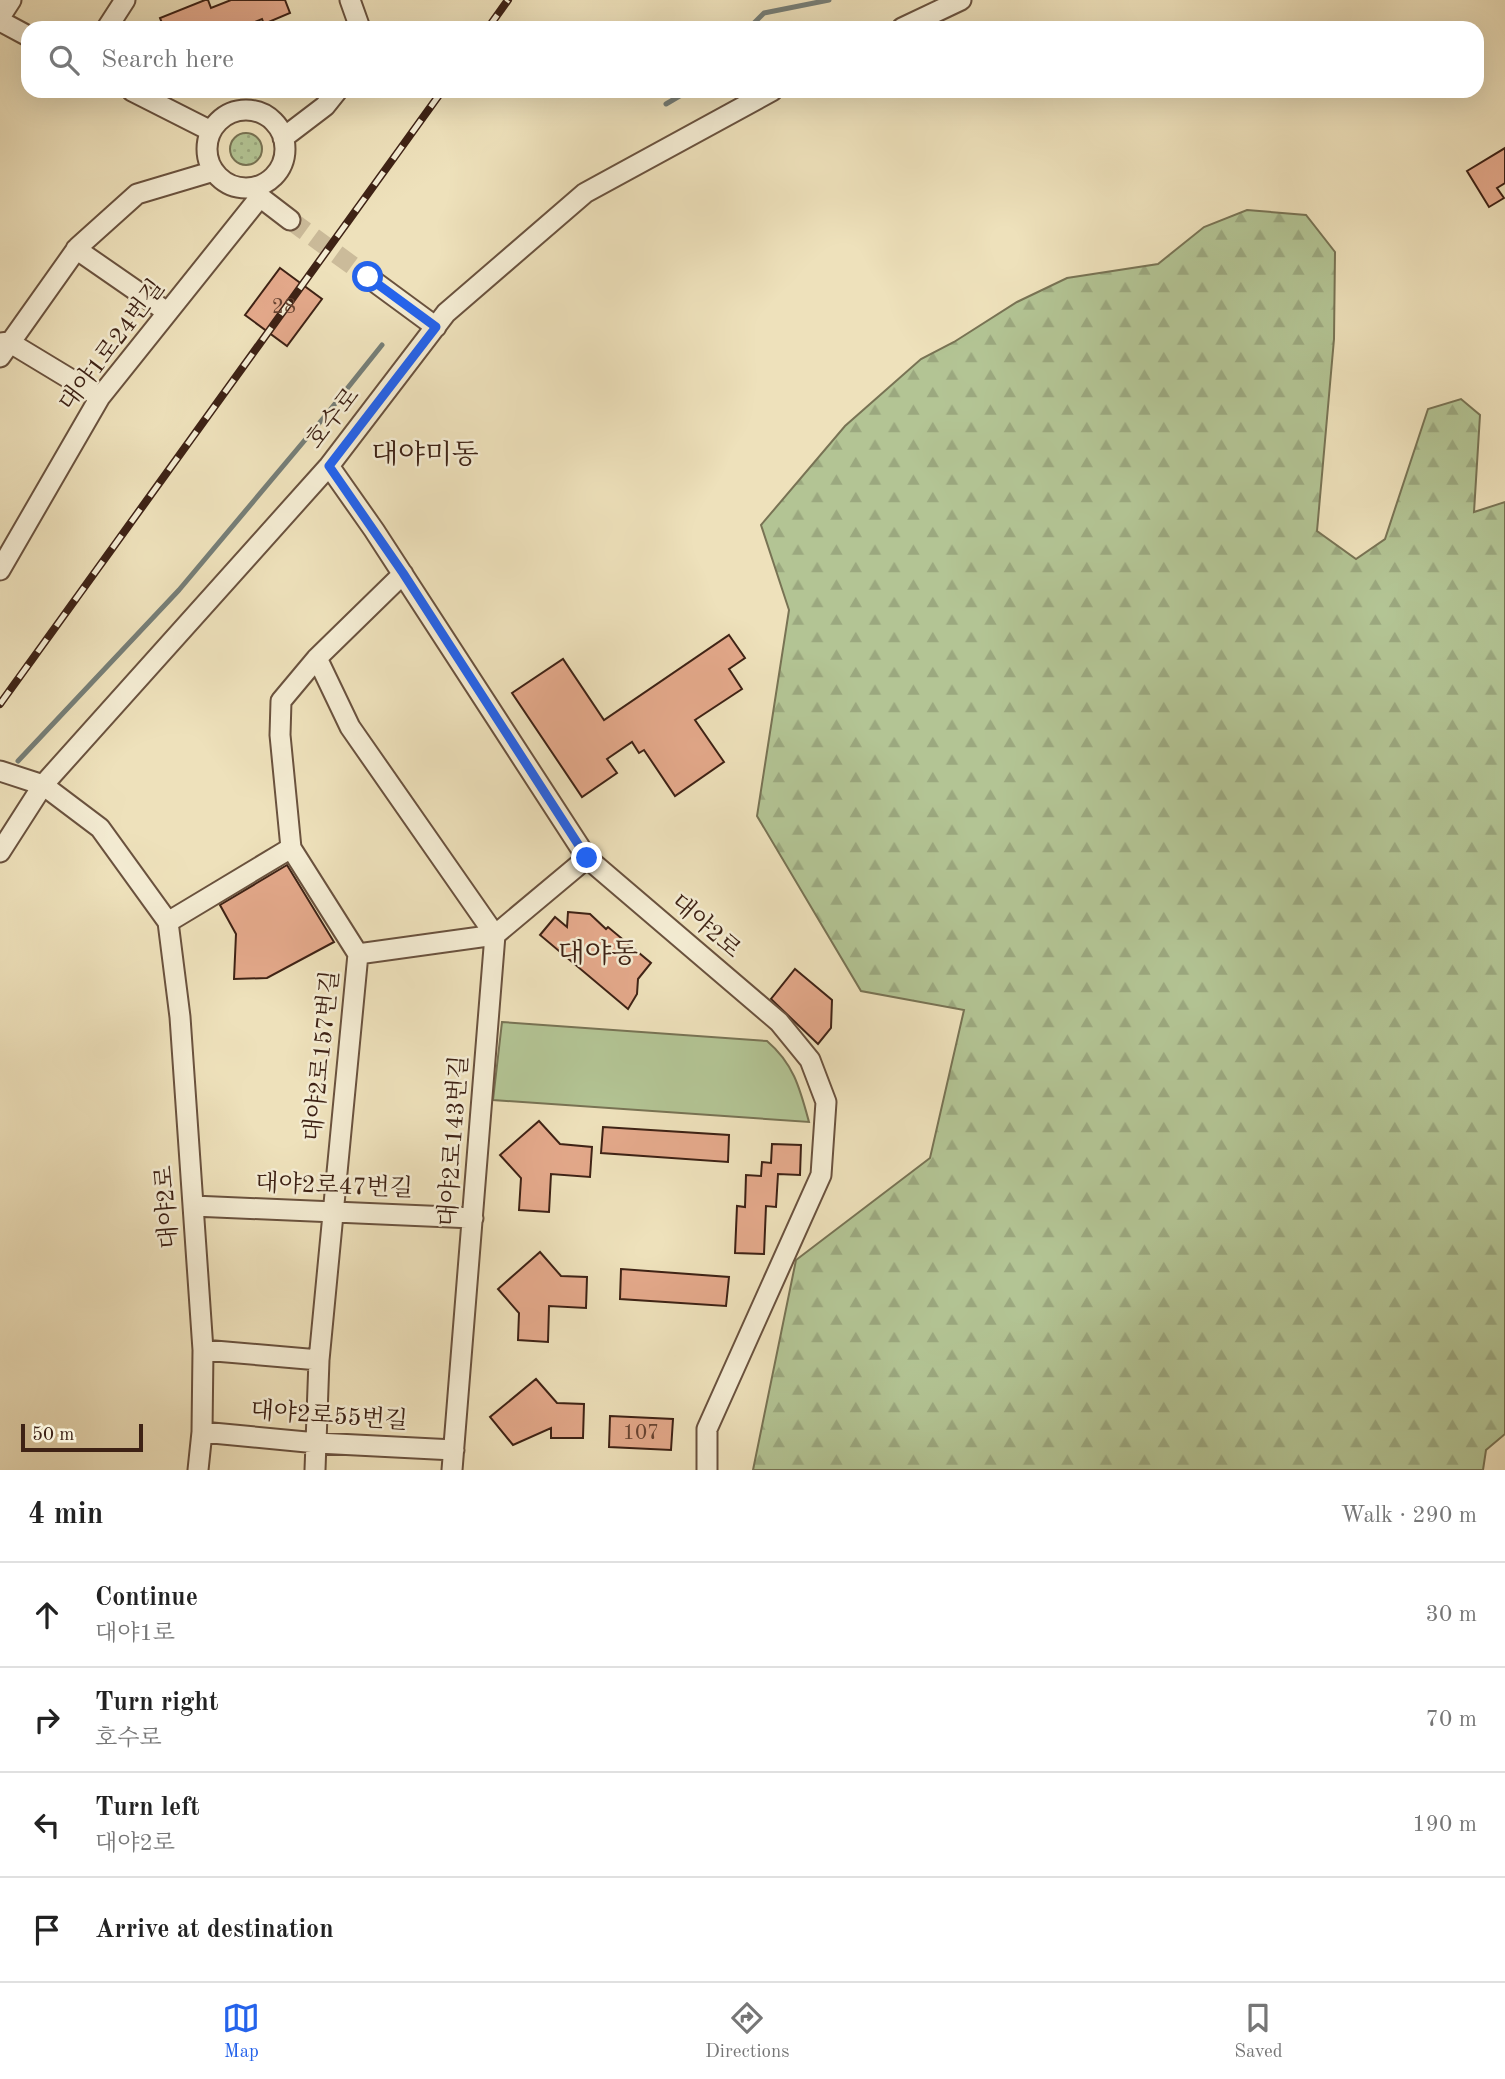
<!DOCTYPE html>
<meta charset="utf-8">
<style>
:root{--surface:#fff;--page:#f6f6f6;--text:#222;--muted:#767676;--line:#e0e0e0;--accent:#2563eb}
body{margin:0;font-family:"Old Standard TT","Noto Serif KR",serif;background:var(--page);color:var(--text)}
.scale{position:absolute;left:21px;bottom:18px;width:122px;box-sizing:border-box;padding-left:7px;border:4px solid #3e2215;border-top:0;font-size:19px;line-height:24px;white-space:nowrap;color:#3e2215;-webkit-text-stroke:5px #f4ecd3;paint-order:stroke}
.stop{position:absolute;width:21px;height:21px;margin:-16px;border:5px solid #2563eb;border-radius:50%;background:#fff}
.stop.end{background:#2563eb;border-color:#fff;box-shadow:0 2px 7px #0008}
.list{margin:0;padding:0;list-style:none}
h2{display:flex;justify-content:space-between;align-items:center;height:91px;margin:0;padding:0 28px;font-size:30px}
h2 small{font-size:23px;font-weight:400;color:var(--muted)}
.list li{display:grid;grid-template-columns:46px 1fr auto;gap:21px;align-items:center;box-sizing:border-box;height:105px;padding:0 28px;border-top:2px solid var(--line)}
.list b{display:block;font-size:26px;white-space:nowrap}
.list p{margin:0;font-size:23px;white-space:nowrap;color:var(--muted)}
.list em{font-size:23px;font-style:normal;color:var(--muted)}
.icon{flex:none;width:38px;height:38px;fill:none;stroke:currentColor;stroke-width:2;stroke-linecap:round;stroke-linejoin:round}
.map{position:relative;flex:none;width:1505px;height:1470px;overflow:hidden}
.search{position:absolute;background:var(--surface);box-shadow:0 7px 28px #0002;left:21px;right:21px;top:21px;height:77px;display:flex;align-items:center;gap:18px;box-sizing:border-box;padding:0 24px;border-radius:21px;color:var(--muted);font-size:26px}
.sheet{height:511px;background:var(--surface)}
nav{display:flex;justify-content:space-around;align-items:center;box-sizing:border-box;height:98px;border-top:2px solid var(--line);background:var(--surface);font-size:19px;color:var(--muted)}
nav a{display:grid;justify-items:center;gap:4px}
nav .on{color:var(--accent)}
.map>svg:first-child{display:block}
.grass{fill:url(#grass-dots);stroke:#787354;stroke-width:2}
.forest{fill:url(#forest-firs);stroke:#787354;stroke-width:2}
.park{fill:#b3c494;stroke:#787354;stroke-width:2}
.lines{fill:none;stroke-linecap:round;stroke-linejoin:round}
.stream{stroke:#767e77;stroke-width:5}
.building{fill:#e4a98b;stroke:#3e2215;stroke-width:2}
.minor-tunnel{stroke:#cbbb9a;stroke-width:19;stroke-dasharray:19 10;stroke-linecap:butt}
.minor-casing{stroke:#6a523e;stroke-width:23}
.minor{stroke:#f4ecd3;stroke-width:19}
.rail-casing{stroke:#3e2215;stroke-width:8}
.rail{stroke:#f4ecd3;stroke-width:5;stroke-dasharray:16;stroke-linecap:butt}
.route{stroke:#2563eb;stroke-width:9}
.labels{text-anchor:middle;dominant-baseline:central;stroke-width:5;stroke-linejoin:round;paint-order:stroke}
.number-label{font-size:21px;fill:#684432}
.street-label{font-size:24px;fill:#3e2215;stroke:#f4ecd3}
.quarter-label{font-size:28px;fill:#3e2215;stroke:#f4ecd3}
</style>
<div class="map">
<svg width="1505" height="1470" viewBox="0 0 1505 1470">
<defs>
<pattern id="grass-dots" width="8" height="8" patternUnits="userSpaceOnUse" patternTransform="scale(1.75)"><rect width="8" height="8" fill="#b3c494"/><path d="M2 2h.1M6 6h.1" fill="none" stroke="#9ba87f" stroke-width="1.8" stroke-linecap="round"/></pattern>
<pattern id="forest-firs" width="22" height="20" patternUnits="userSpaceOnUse" patternTransform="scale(1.75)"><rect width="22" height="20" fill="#b3c494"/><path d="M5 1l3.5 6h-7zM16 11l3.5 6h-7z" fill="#9ba87f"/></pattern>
</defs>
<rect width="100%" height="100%" fill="#eee1bb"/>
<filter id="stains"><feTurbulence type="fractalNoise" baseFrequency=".00286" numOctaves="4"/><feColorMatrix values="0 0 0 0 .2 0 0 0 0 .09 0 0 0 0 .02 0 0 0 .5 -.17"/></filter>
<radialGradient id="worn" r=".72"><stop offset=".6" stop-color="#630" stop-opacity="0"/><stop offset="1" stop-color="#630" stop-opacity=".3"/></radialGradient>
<path class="grass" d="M230 149a16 16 0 1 1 32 0a16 16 0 1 1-32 0Z"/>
<path class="forest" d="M1247,210L1306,215L1335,252L1334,339L1317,531L1356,559L1385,539L1428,409L1461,399L1480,415L1474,512L1505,502V1434L1486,1450L1483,1470H753L796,1260L930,1158L964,1010L861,991L757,816L789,610L761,525L845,426L921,359L954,342L1017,302L1067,278L1158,264L1204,227Z"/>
<path class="park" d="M502,1022L767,1041C794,1064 800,1089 809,1122L493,1100Z"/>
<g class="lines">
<path class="stream" d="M749,28L764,13L829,0
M666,104L688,91
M18,761L179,590L326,415L382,345"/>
</g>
<path class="building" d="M205,0H208L211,8L231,0H285L290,13L264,24L262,19L241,28H164L160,18Z
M1505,148V183L1497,188L1504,198L1489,207L1467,171Z
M280,268L322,299L287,346L245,315Z
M729,635L745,658L729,669L742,689L695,720L724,762L675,796L644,750L639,753L632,742L607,759L617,773L582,797L512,693L563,659L604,720Z
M287,865L334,942L267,978L234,979L236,934L220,905Z
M568,912L590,914L606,929L608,927L651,963L638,979L637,994L628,1009L540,935L555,917L567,927Z
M795,969L832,1000L831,1028L818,1044L771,999Z
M539,1121L560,1144L592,1147L590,1177L551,1174L549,1212L519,1210L521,1178L500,1155Z
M603,1127L729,1135L728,1162L601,1153Z
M772,1144L801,1145L800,1175L778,1174L776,1207L766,1206L764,1254L735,1253L737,1206L745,1207L746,1175L761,1176L762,1162L771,1163Z
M540,1252L561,1276L587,1277L586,1308L549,1306L548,1342L518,1340L519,1313L498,1289Z
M621,1269L729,1277L726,1306L620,1299Z
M536,1379L557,1403L584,1404L583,1438H551V1428L513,1445L490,1417Z
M610,1416L673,1419L671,1450L609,1447Z"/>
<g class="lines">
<path class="minor-tunnel" d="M290,220L368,277"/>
<defs>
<path id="minor" d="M350,0L360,28
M0,17L11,0
M0,21L28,36
M107,28L125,0
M902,28L961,0
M132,91L211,131
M207 149a39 39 0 1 1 78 0a39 39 0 1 1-78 0Z
M283,138L325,106L337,91
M258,186L260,197L290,220
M76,249L167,312
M368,277L436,327
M0,343L9,342L100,397
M0,357L78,247L137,194L214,171
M329,466L374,530L587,858L779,1022L810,1060L826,1102L821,1175L707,1429V1470
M0,570L100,397L260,197
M317,658L350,727L495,935L358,954
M0,771L43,785L100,828L168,922L180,1017L203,1350L202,1432L198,1470
M0,852L43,785L329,466L446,313L585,193L772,91
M168,922L291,848
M193,1206L473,1218
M203,1350L319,1360
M202,1432L317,1443L454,1450
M315,1470L319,1360L358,954L291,848L280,735L281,701L317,658L403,574
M452,1470L495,935L587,858"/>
</defs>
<use href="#minor" class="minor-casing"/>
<use href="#minor" class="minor"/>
<defs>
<path id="rail" d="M488,28L508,0
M0,704L442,91"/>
</defs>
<use href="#rail" class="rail-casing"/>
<use href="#rail" class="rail"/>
</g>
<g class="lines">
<path class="route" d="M368,277L436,327L329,466L403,573L587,858"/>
</g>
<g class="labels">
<g class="number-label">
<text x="284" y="307">28</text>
<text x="641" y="1433">107</text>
</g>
<g class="street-label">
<text transform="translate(113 346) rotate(-53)">대야1로24번길</text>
<text transform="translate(334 419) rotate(-52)">호수로</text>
<text transform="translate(705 927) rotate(41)">대야2로</text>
<text transform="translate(323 1056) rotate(-84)">대야2로157번길</text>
<text transform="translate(455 1141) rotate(-86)">대야2로143번길</text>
<text transform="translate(334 1187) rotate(2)">대야2로47번길</text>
<text transform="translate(168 1207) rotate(-94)">대야2로</text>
<text transform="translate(329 1417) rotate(4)">대야2로55번길</text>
</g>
<g class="quarter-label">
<text x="425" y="456">대야미동</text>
<text x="598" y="955">대야동</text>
</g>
</g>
<rect width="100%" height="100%" filter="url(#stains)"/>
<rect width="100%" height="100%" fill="url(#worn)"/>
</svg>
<div class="scale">50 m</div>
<div class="stop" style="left:368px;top:277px"></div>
<div class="stop end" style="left:587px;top:858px"></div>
<div class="search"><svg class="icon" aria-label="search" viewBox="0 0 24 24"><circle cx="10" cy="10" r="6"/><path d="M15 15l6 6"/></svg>Search here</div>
</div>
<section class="sheet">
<h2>4 min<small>Walk · 290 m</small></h2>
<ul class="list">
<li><svg class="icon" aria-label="ahead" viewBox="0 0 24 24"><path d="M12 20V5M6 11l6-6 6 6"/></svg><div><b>Continue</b><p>대야1로</p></div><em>30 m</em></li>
<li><svg class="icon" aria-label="right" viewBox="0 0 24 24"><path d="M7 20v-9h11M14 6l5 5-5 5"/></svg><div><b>Turn right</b><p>호수로</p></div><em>70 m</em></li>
<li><svg class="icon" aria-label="left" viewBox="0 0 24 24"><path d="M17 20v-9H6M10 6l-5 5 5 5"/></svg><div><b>Turn left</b><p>대야2로</p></div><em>190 m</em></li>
<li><svg class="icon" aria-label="arrive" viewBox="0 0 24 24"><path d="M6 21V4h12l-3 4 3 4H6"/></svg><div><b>Arrive at destination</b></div></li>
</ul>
</section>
<nav>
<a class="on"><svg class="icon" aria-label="map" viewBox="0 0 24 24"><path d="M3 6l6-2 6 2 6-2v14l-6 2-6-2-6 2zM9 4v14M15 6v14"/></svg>Map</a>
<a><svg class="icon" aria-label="directions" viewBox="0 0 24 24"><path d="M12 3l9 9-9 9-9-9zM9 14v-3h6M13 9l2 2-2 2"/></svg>Directions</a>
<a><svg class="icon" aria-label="saved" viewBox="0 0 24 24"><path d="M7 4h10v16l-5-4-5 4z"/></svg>Saved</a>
</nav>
